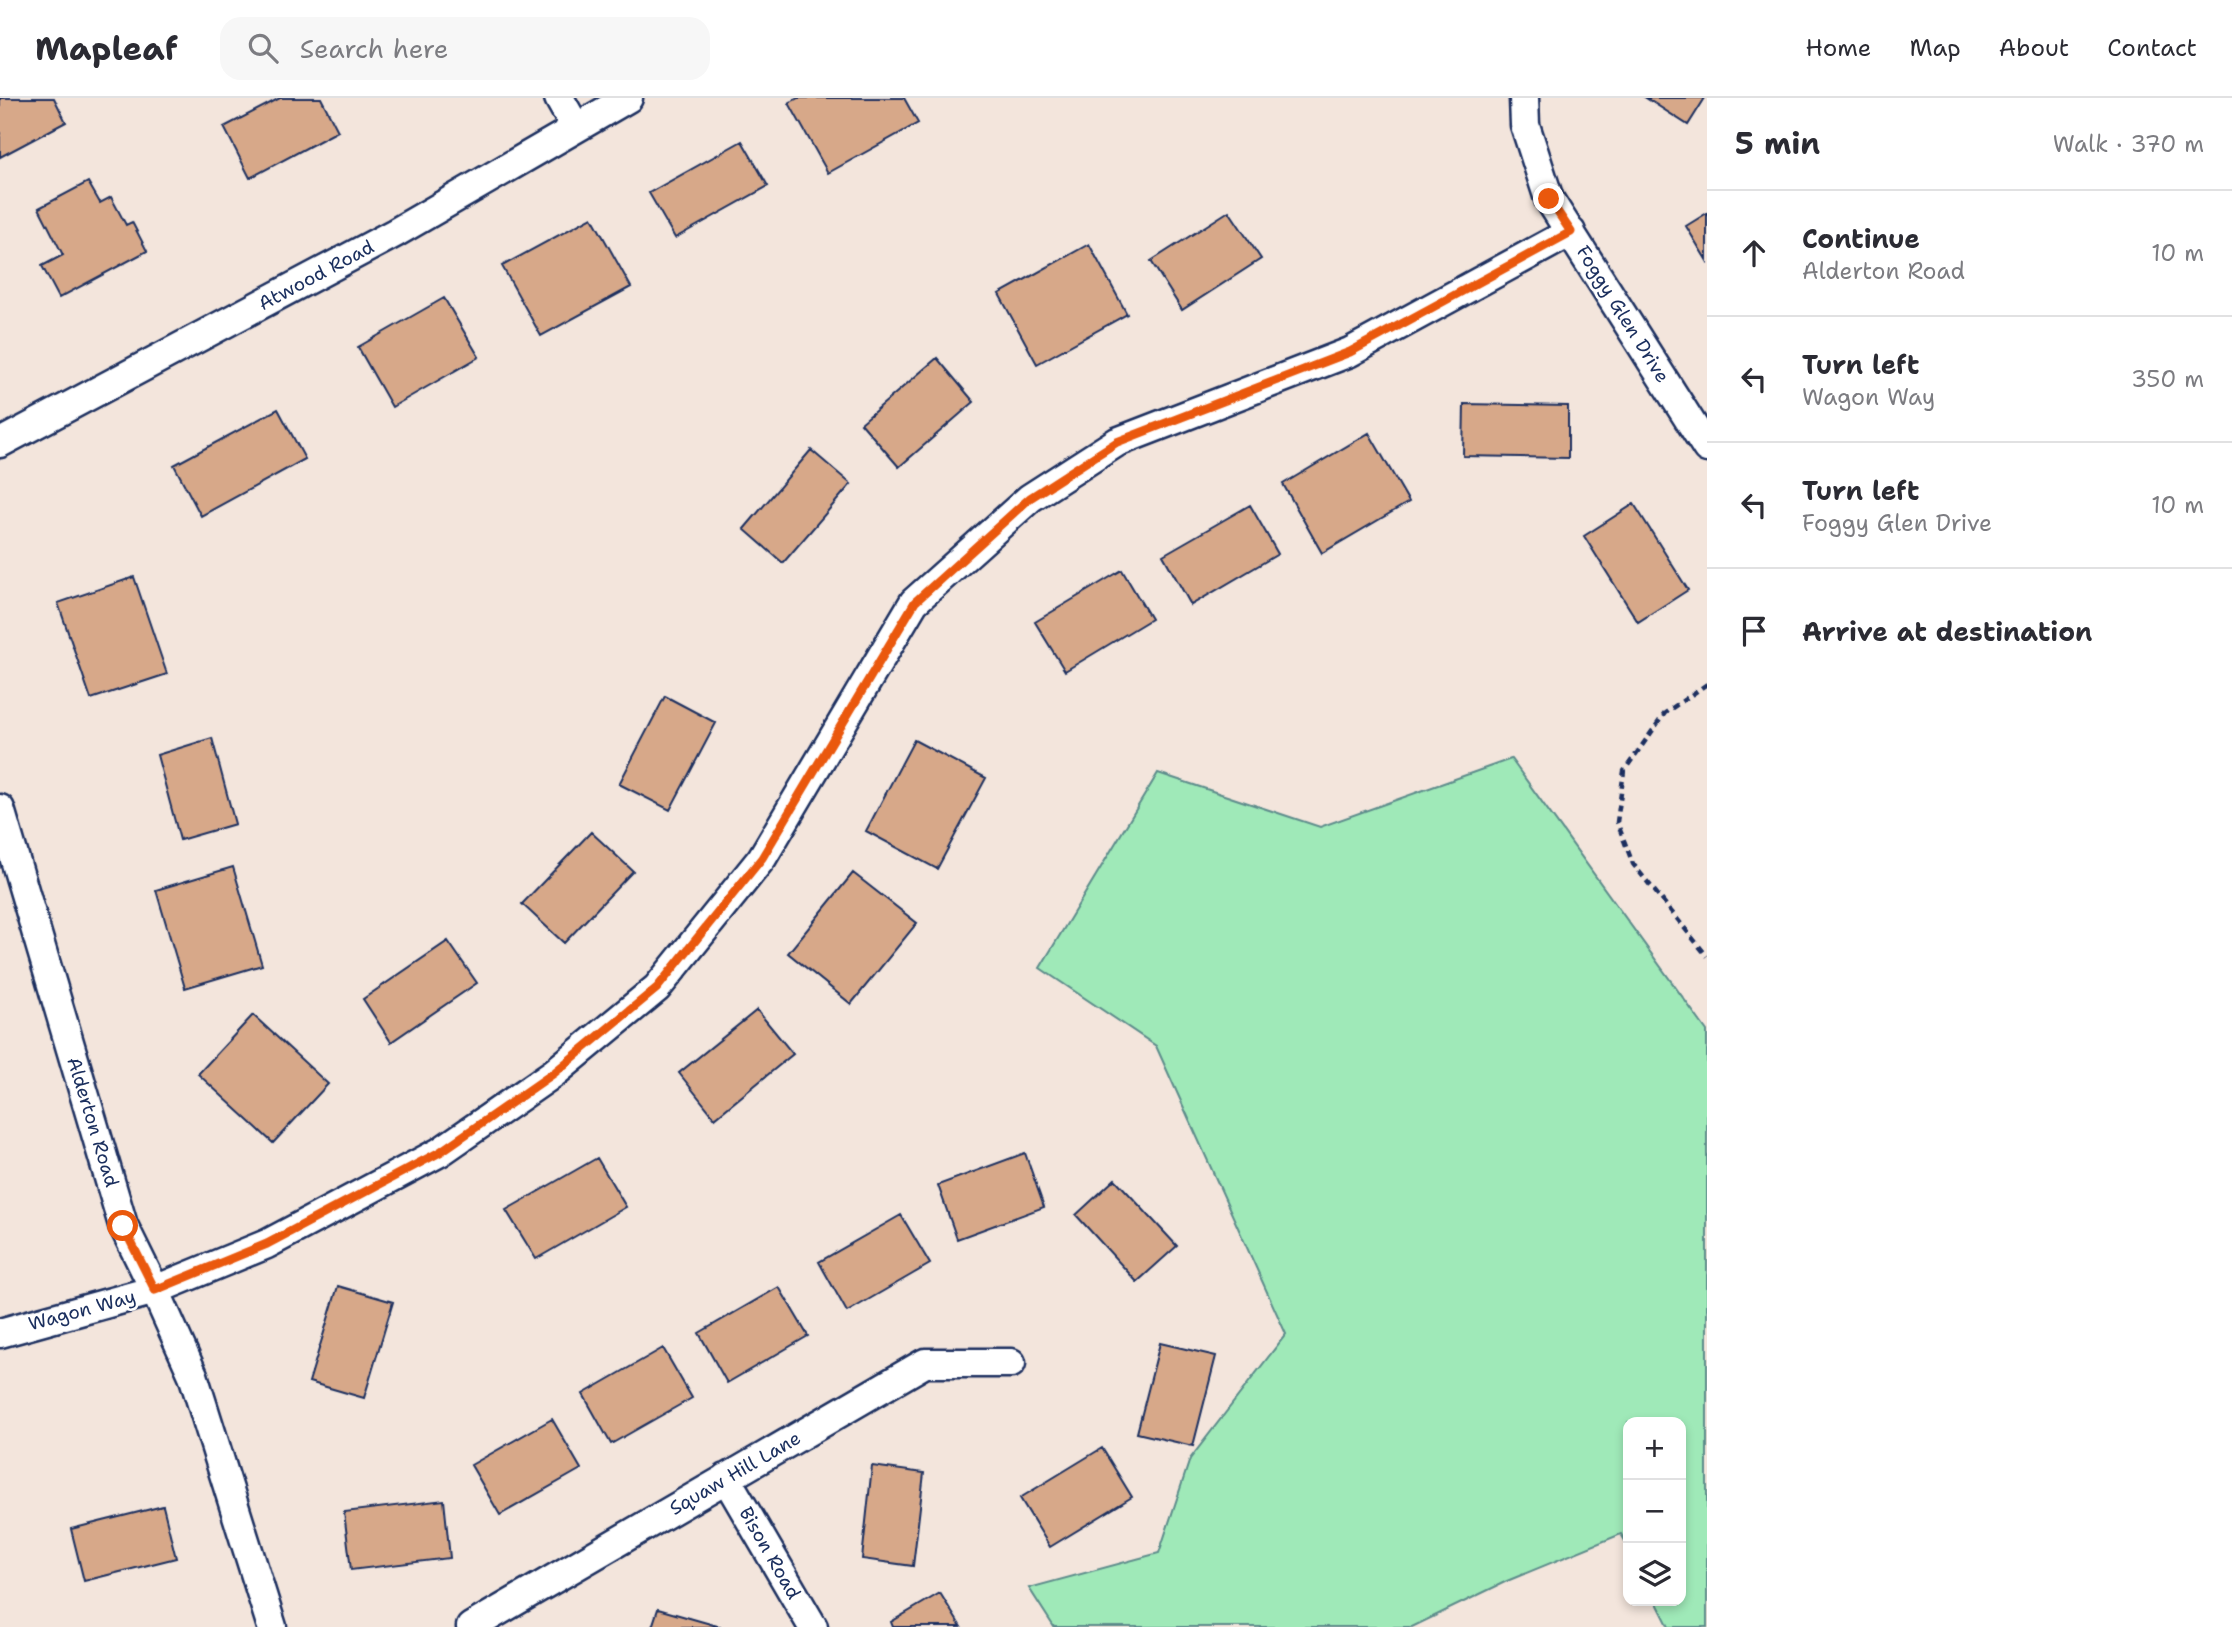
<!DOCTYPE html>
<meta charset="utf-8">
<style>
:root{--surface:#fff;--page:#f7f7f7;--text:#2b2b33;--muted:#7c7c81;--line:#e1e1e2}
body{margin:0;font-family:"Shantell Sans",sans-serif;background:var(--page);color:var(--text)}
.controls{position:absolute;right:21px;bottom:21px;display:grid;overflow:hidden;border-radius:14px;box-shadow:0 4px 10px #0003}
.controls button{width:63px;height:63px;display:grid;place-items:center;padding:0;border:0;border-bottom:2px solid var(--line);background:var(--surface);color:var(--text);font:35px sans-serif}
.stop{position:absolute;width:21px;height:21px;margin:-16px;border:5px solid #ea580c;border-radius:50%;background:#fff}
.stop.end{background:#ea580c;border-color:#fff;box-shadow:0 2px 7px #0008}
.list{margin:0;padding:0;list-style:none}
h2{display:flex;justify-content:space-between;align-items:center;height:91px;margin:0;padding:0 28px;font-size:30px}
h2 small{font-size:23px;font-weight:400;color:var(--muted)}
.list li{display:grid;grid-template-columns:46px 1fr auto;gap:21px;align-items:center;box-sizing:border-box;height:126px;padding:0 28px;border-top:2px solid var(--line)}
.list b{display:block;font-size:26px;white-space:nowrap}
.list p{margin:0;font-size:23px;white-space:nowrap;color:var(--muted)}
.list em{font-size:23px;font-style:normal;color:var(--muted)}
.icon{flex:none;width:38px;height:38px;fill:none;stroke:currentColor;stroke-width:2;stroke-linecap:round;stroke-linejoin:round}
.map{position:relative;flex:none;width:1707px;height:1529px;overflow:hidden}
header{display:flex;align-items:center;gap:42px;box-sizing:border-box;height:98px;padding:0 35px;background:var(--surface);border-bottom:2px solid var(--line)}
header strong{font-size:33px}
nav{display:flex;gap:38px;margin-inline-start:auto;font-size:24px}
.search{width:490px;height:63px;background:var(--page);display:flex;align-items:center;gap:18px;box-sizing:border-box;padding:0 24px;border-radius:21px;color:var(--muted);font-size:26px}
main{display:flex}
aside{flex:1;background:var(--surface)}
.map>svg:first-child{display:block}
.green{fill:#9fe9b8;stroke:#5d8c8b;stroke-width:2}
.building{fill:#d7a889;stroke:#1b2f5e;stroke-width:2}
.lines{fill:none;stroke-linecap:round;stroke-linejoin:round}
.minor-casing{stroke:#1b2f5e;stroke-width:33}
.path{stroke:#1b2f5e;stroke-width:4.5;stroke-dasharray:7 5;stroke-linecap:butt}
.minor{stroke:#fff;stroke-width:28}
.route{stroke:#ea580c;stroke-width:9}
.labels{text-anchor:middle;dominant-baseline:central;stroke-width:5;stroke-linejoin:round;paint-order:stroke}
.street-label{font-size:19px;fill:#1b2f5e;stroke:#fff}
</style>
<header>
<strong>Mapleaf</strong>
<div class="search"><svg class="icon" aria-label="search" viewBox="0 0 24 24"><circle cx="10" cy="10" r="6"/><path d="M15 15l6 6"/></svg>Search here</div>
<nav><a>Home</a><a>Map</a><a>About</a><a>Contact</a></nav>
</header>
<main>
<div class="map">
<svg width="1707" height="1529" viewBox="0 0 1707 1529">
<rect width="100%" height="100%" fill="#f3e5dc"/>
<filter id="ink" filterUnits="userSpaceOnUse"><feTurbulence type="fractalNoise" baseFrequency=".0143" numOctaves="2"/><feDisplacementMap in="SourceGraphic" scale="14" xChannelSelector="R" yChannelSelector="G"/><feConvolveMatrix kernelMatrix="1 2 1 2 8 2 1 2 1" color-interpolation-filters="sRGB"/></filter>
<g filter="url(#ink)">
<path class="green" d="M1511,661L1707,933V1529H1669L1656,1503H1681V1324H1628V1448L1621,1436L1507,1483L1412,1529H1054L1029,1490L1159,1455L1190,1361L1286,1236L1156,948L1040,870L1158,675L1320,729Z"/>
<path class="building" d="M0,0H54L66,24L0,59Z
M280,0H321L338,33L250,80L224,29Z
M798,0H904L918,25L828,75L789,5Z
M1646,0H1705L1688,27Z
M742,43L768,88L675,140L649,95Z
M88,84L100,105L111,99L126,127L132,124L147,153L59,200L42,168L63,157L39,110Z
M1229,113L1261,161L1182,212L1151,163Z
M1707,115V163L1686,128Z
M592,119L631,189L541,238L502,168Z
M1089,146L1127,216L1037,266L999,196Z
M444,200L479,259L392,309L358,249Z
M937,260L974,304L899,369L861,325Z
M1464,306L1568,308V360L1463,358Z
M278,311L305,361L201,418L174,367Z
M1369,335L1409,404L1322,455L1283,386Z
M811,352L851,386L783,465L744,431Z
M1634,406L1688,492L1638,524L1584,438Z
M1250,407L1278,456L1191,507L1163,457Z
M1122,472L1151,521L1065,573L1035,524Z
M134,479L167,576L91,601L58,505Z
M665,598L716,625L670,712L619,686Z
M212,640L235,726L180,742L157,657Z
M914,642L986,680L937,771L866,733Z
M591,734L633,773L564,845L522,806Z
M233,769L262,867L185,890L156,792Z
M853,775L917,825L851,906L788,855Z
M448,843L477,885L391,944L363,901Z
M757,912L793,956L715,1020L679,975Z
M253,917L328,986L273,1045L198,976Z
M1025,1055L1044,1109L957,1141L938,1087Z
M597,1060L626,1109L536,1161L506,1112Z
M1115,1081L1177,1148L1137,1184L1076,1117Z
M901,1117L930,1166L847,1214L819,1164Z
M338,1188L393,1204L364,1300L309,1284Z
M779,1189L808,1238L727,1285L699,1235Z
M1160,1245L1216,1258L1193,1348L1137,1335Z
M663,1250L692,1300L611,1346L583,1296Z
M552,1321L581,1371L500,1417L471,1367Z
M1102,1350L1132,1399L1050,1449L1020,1400Z
M872,1368L924,1375L913,1468L862,1461Z
M444,1402L450,1460L351,1472L344,1414Z
M163,1408L176,1460L84,1483L71,1431Z
M940,1495L961,1529H893L891,1524Z
M658,1511L721,1529H652Z"/>
<g class="lines">
<defs>
<path id="minor" d="M559,0L576,30
M1524,0L1525,27L1549,101L1707,350
M0,345L395,135L628,0
M0,711L123,1127L155,1192L193,1277L272,1529
M0,1235L155,1192L267,1146L440,1054L554,975L657,890L762,760L914,504L1030,400L1117,344L1350,254L1571,134
M726,1380L813,1529
M471,1529L925,1265H1011"/>
</defs>
<use href="#minor" class="minor-casing"/>
<path class="path" d="M1707,586L1665,615L1624,673L1617,724L1633,766L1707,858"/>
<use href="#minor" class="minor"/>
</g>
</g>
<g class="lines" filter="url(#ink)">
<path class="route" d="M123,1128L155,1192L267,1146L440,1054L554,975L657,890L762,760L915,504L1030,400L1117,344L1350,254L1571,134L1549,101"/>
</g>
<g class="labels">
<g class="street-label">
<text transform="translate(316 177) rotate(-28)">Atwood Road</text>
<text transform="translate(1623 216) rotate(58)">Foggy Glen Drive</text>
<text transform="translate(93 1024) rotate(73)">Alderton Road</text>
<text transform="translate(82 1212) rotate(-15)">Wagon Way</text>
<text transform="translate(735 1375) rotate(-30)">Squaw Hill Lane</text>
<text transform="translate(770 1455) rotate(60)">Bison Road</text>
</g>
</g>
</svg>
<div class="controls">
<button>+</button>
<button>−</button>
<button><svg class="icon" aria-label="layers" viewBox="0 0 24 24"><path d="M12 4l9 5-9 5-9-5zM3 14l9 5 9-5"/></svg></button>
</div>
<div class="stop" style="left:123px;top:1128px"></div>
<div class="stop end" style="left:1549px;top:101px"></div>
</div>
<aside>
<h2>5 min<small>Walk · 370 m</small></h2>
<ul class="list">
<li><svg class="icon" aria-label="ahead" viewBox="0 0 24 24"><path d="M12 20V5M6 11l6-6 6 6"/></svg><div><b>Continue</b><p>Alderton Road</p></div><em>10 m</em></li>
<li><svg class="icon" aria-label="left" viewBox="0 0 24 24"><path d="M17 20v-9H6M10 6l-5 5 5 5"/></svg><div><b>Turn left</b><p>Wagon Way</p></div><em>350 m</em></li>
<li><svg class="icon" aria-label="left" viewBox="0 0 24 24"><path d="M17 20v-9H6M10 6l-5 5 5 5"/></svg><div><b>Turn left</b><p>Foggy Glen Drive</p></div><em>10 m</em></li>
<li><svg class="icon" aria-label="arrive" viewBox="0 0 24 24"><path d="M6 21V4h12l-3 4 3 4H6"/></svg><div><b>Arrive at destination</b></div></li>
</ul>
</aside>
</main>
